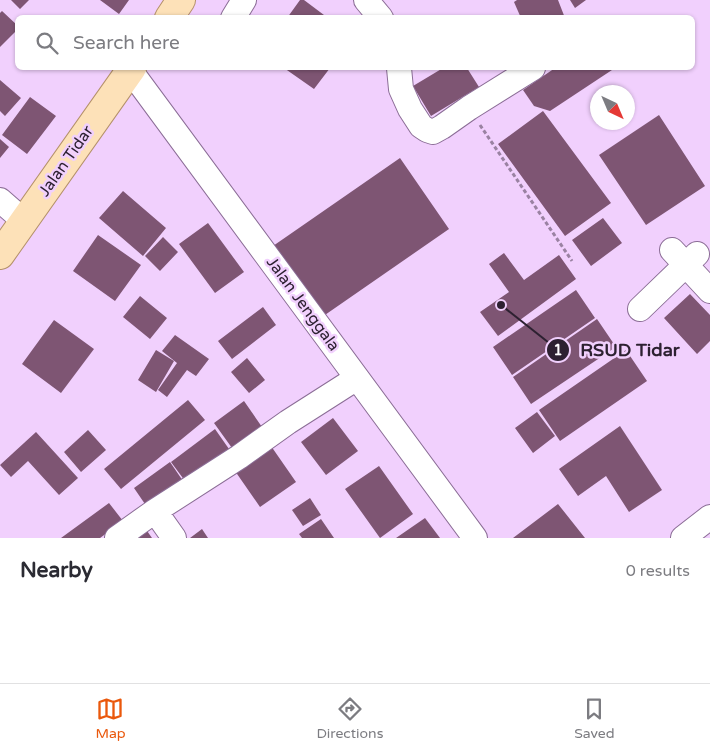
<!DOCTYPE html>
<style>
:root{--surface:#fff;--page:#f2f2f3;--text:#2b2b33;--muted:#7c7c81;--line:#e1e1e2;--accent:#ea580c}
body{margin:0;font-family:"Varela Round",sans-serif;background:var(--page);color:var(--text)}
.compass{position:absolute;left:590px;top:85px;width:45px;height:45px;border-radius:50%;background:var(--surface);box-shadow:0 1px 4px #0004;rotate:136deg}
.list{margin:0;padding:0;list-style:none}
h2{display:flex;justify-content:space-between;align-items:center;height:65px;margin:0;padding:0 20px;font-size:21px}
h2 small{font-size:16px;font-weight:400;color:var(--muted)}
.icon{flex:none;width:28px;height:28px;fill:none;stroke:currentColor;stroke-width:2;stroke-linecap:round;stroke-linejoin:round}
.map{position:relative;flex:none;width:710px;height:538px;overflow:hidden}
.search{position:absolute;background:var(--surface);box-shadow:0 1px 4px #0004;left:15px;right:15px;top:15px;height:55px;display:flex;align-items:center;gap:12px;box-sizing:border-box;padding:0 18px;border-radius:8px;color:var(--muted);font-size:19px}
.sheet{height:145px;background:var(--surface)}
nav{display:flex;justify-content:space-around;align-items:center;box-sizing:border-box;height:70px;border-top:1px solid var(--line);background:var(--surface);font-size:14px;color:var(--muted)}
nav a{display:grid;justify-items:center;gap:2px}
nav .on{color:var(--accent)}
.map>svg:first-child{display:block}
.building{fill:#7e5573}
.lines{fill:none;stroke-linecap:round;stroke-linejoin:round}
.minor-casing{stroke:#8b6d96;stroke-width:26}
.major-casing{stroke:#b4916a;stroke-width:30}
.path{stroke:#9a82a2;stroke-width:3;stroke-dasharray:4 2.5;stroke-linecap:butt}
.minor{stroke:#fff;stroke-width:24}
.major{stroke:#fde1b8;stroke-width:28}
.labels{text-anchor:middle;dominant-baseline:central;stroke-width:5;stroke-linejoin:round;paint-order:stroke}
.street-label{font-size:16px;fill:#2d2131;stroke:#f1d0fd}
.leader{fill:none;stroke:#2d2131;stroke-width:2}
.callout-dot{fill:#2d2131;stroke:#f1d0fd;stroke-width:2}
.mark-label{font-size:15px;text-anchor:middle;font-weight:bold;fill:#fff}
.callout-label{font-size:18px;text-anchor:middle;font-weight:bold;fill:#2d2131;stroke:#f1d0fd;stroke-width:5;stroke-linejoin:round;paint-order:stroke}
</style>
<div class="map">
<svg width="710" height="538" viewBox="0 0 710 538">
<rect width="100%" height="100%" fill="#f1d0fd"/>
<path class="building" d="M11,0H29L20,9Z
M100,0H129L119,14Z
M300,0H304L328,18H287Z
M517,0H558L565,18H521L514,2Z
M570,0H586L575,8Z
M2,11L18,26V29L0,47V13Z
M284,68H330L314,89Z
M443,68H467L479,87L431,116L413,86Z
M555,68H615L550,111L534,106L523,90Z
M0,80L21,98L5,116L0,111Z
M30,97L56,116L27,154L2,135Z
M543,111L611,203L565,236L498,144Z
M659,115L705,186L646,225L599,155Z
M0,139L9,147L0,158Z
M400,158L449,229L322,317L273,246Z
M123,191L166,228L143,256L99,218Z
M603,218L622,243L591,266L572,240Z
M208,223L244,272L215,293L179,244Z
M98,235L141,265L115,301L73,271Z
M163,237L178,252L160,271L145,256Z
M504,253L524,280L559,255L576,279L498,336L480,312L509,292L489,264Z
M576,290L595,318L512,375L493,347Z
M690,294L710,315V341L697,354L664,318Z
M140,296L167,318L150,339L123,317Z
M263,307L276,325L232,359L218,341Z
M597,319L616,347L531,404L513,377Z
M54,320L94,349L61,393L22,364Z
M175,335L209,359L196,376L187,370L167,397L158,390L177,363L162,351Z
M156,350L174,361L156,392L138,380Z
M626,350L647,381L560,441L539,410Z
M247,358L265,380L249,393L231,372Z
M188,400L205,420L121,489L104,469Z
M244,401L262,427L232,448L214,423Z
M537,412L555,436L533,453L515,428Z
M333,418L358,451L326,475L301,442Z
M620,426L662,490L629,512L606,476L578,496L559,469Z
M215,429L229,449L185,481L171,462Z
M88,430L106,450L81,472L64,452Z
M36,432L78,478L59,495L28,461L11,477L0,465Z
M271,446L296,482L260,507L235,471Z
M170,462L183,481L147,507L134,488Z
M379,466L413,514L380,538L345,489Z
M310,498L321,515L303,526L292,510Z
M109,503L123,521L100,538H61Z
M558,504L585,538H513Z
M425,518L440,538H396Z
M321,519L334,538H302L299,534Z
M145,528L152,538H132Z
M202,529L208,538H190Z"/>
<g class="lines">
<defs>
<path id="minor" d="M366,0L381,18
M233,18L244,0
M399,68L401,89L410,109L421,126L427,130L433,132L442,127L469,108L533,68
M130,70L475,538
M0,200L24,221
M672,250L710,291
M640,309L697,254
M117,538L155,511
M174,538L155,511L239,457L288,422L357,378
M683,538L710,517"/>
<path id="major" d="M169,18L181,0
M0,255L132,68"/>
</defs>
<use href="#minor" class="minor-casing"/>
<use href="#major" class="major-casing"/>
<path class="path" d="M480,125L572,261"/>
<use href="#minor" class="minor"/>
<use href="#major" class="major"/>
</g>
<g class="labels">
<g class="street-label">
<text transform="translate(66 161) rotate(-55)">Jalan Tidar</text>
<text transform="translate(303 304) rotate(54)">Jalan Jenggala</text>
</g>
</g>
<path class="leader" d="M501 305L558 350"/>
<g class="callout-dot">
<circle cx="501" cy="305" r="5"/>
<circle cx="558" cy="350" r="12"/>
</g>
<g class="mark-label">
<text x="558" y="355">1</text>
</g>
<g class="callout-label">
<text x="630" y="356">RSUD Tidar</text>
</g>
</svg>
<svg class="compass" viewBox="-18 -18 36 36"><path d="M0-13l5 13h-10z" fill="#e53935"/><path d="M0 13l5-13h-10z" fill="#7c7c81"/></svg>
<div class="search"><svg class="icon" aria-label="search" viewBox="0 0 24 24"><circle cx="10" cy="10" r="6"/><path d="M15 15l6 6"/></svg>Search here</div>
</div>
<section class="sheet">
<h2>Nearby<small>0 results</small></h2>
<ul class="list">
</ul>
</section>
<nav>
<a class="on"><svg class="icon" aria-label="map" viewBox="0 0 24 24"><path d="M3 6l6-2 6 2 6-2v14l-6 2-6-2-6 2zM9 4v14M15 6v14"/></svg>Map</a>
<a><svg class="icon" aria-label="directions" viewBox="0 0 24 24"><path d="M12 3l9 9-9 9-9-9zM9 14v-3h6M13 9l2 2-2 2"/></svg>Directions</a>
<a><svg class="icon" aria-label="saved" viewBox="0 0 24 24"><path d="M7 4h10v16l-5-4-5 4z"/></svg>Saved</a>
</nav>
